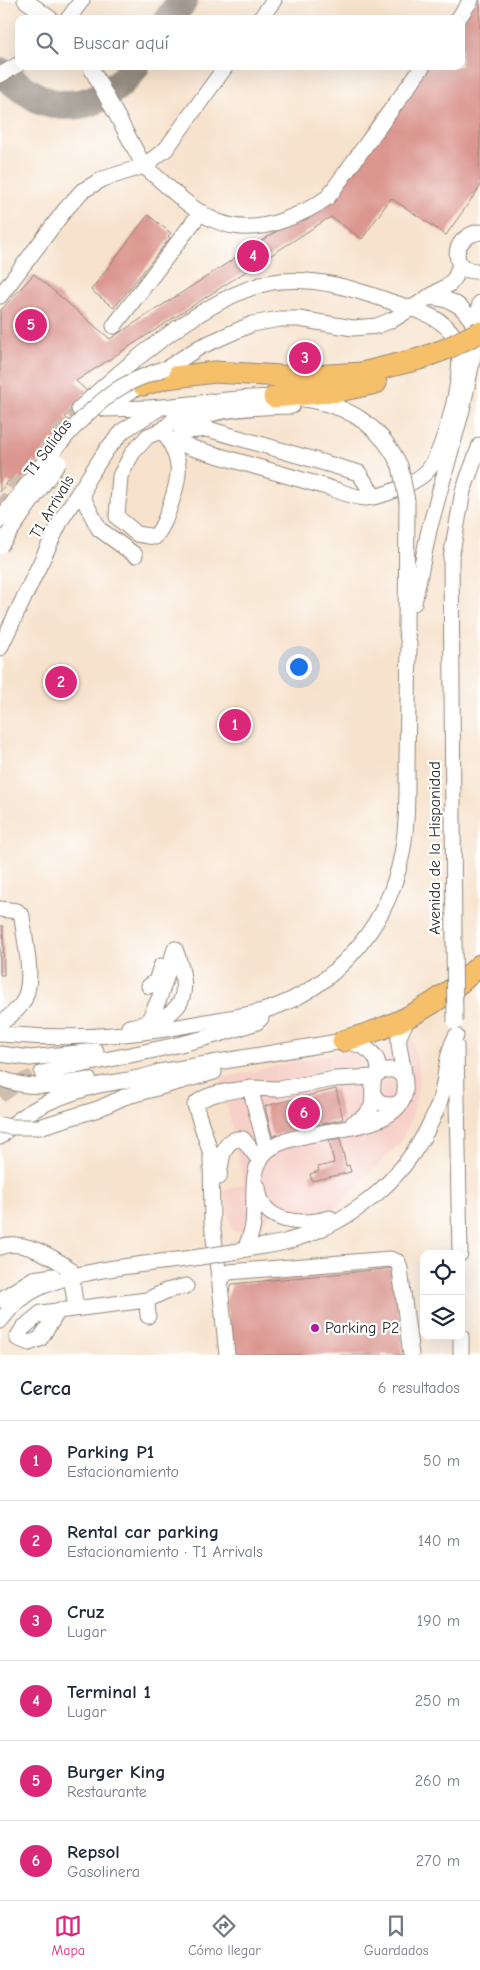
<!DOCTYPE html>
<html lang="es">
<meta charset="utf-8">
<style>
:root{--surface:#fff;--page:#f6f6f7;--text:#1f2937;--muted:#747a83;--line:#e0e1e3;--accent:#db2777}
body{margin:0;font-family:"Comic Neue",sans-serif;background:var(--page);color:var(--text)}
.controls{position:absolute;right:15px;bottom:15px;display:grid;overflow:hidden;border-radius:10px;box-shadow:0 5px 20px #0002}
.controls button{width:45px;height:45px;display:grid;place-items:center;padding:0;border:0;border-bottom:1px solid var(--line);background:var(--surface);color:var(--text);font:25px sans-serif}
.you{position:absolute;left:298px;top:666px;width:18px;height:18px;margin:-12px;border:4px solid #fff;border-radius:50%;background:#1a73e8;box-shadow:0 0 0 8px #1a73e833}
.badge{display:grid;place-items:center;width:32px;height:32px;border-radius:50%;background:var(--accent);color:#fff;font-size:16px;font-weight:700}
.pin{position:absolute;translate:-50% -50%;border:2px solid #fff;box-shadow:0 1px 5px #0006}
.list{margin:0;padding:0;list-style:none}
h2{display:flex;justify-content:space-between;align-items:center;height:65px;margin:0;padding:0 20px;font-size:21px}
h2 small{font-size:16px;font-weight:400;color:var(--muted)}
.list li{display:grid;grid-template-columns:32px 1fr auto;gap:15px;align-items:center;box-sizing:border-box;height:80px;padding:0 20px;border-top:1px solid var(--line)}
.list b{display:block;font-size:19px;white-space:nowrap}
.list p{margin:0;font-size:16px;white-space:nowrap;color:var(--muted)}
.list em{font-size:16px;font-style:normal;color:var(--muted)}
.icon{flex:none;width:28px;height:28px;fill:none;stroke:currentColor;stroke-width:2;stroke-linecap:round;stroke-linejoin:round}
.map{position:relative;flex:none;width:480px;height:1355px;overflow:hidden}
.search{position:absolute;background:var(--surface);box-shadow:0 5px 20px #0002;left:15px;right:15px;top:15px;height:55px;display:flex;align-items:center;gap:12px;box-sizing:border-box;padding:0 18px;border-radius:10px;color:var(--muted);font-size:19px}
.sheet{height:545px;background:var(--surface)}
nav{display:flex;justify-content:space-around;align-items:center;box-sizing:border-box;height:70px;border-top:1px solid var(--line);background:var(--surface);font-size:14px;color:var(--muted)}
nav a{display:grid;justify-items:center;gap:2px}
nav .on{color:var(--accent)}
.map>svg:first-child{display:block}
.built{fill:#f7d1c9}
.lines{fill:none;stroke-linecap:round;stroke-linejoin:round}
.taxiway{stroke:#91877c;stroke-width:30}
.building{fill:#db968f}
.minor-tunnel{stroke:#cebead;stroke-width:15;stroke-dasharray:15 8;stroke-linecap:butt}
.minor-casing{stroke:#91877c;stroke-width:17}
.highway-casing{stroke:#91877c;stroke-width:23}
.minor{stroke:#fff;stroke-width:15}
.highway{stroke:#f6c06b;stroke-width:21}
.minor-bridge-casing{stroke:#91877c;stroke-width:17;stroke-linecap:butt}
.highway-bridge-casing{stroke:#91877c;stroke-width:23;stroke-linecap:butt}
.minor-bridge{stroke:#fff;stroke-width:15}
.highway-bridge{stroke:#f6c06b;stroke-width:21}
.poi-dot{fill:#b5179e;stroke:#fff;stroke-width:2}
.labels{text-anchor:middle;dominant-baseline:central;stroke-width:4.5;stroke-linejoin:round;paint-order:stroke}
.street-label{font-size:16px;fill:#2b2b2b;stroke:#fff}
.poi-label{font-size:16px;fill:#2b2b2b;stroke:#fff;text-anchor:start}
</style>
<div class="map">
<svg width="480" height="1355" viewBox="0 0 480 1355">
<rect width="100%" height="100%" fill="#fff"/>
<filter id="ink" filterUnits="userSpaceOnUse"><feTurbulence type="fractalNoise" baseFrequency=".02" numOctaves="2"/><feDisplacementMap in="SourceGraphic" scale="10" xChannelSelector="R" yChannelSelector="G"/><feConvolveMatrix kernelMatrix="1 2 1 2 8 2 1 2 1" color-interpolation-filters="sRGB"/></filter>
<filter id="wash" filterUnits="userSpaceOnUse"><feTurbulence type="fractalNoise" baseFrequency=".0096" numOctaves="4" result="noise"/><feDisplacementMap in="SourceGraphic" scale="20" xChannelSelector="R" yChannelSelector="G"/><feGaussianBlur stdDeviation="1.12" result="paint"/><feColorMatrix in="noise" values="0 0 0 0 0 0 0 0 0 0 0 0 0 0 0 0 0 1.4 0 .05"/><feComposite in="paint" operator="in"/></filter>
<g filter="url(#wash)">
<rect width="100%" height="100%" fill="#f7e3cd"/>
<path class="built" d="M412,1036L420,1077L413,1115L401,1142L332,1212L301,1216L274,1209L261,1226L233,1232L223,1190L244,1184L221,1078Z"/>
<g class="lines">
<path class="taxiway" d="M169,19L183,0
M0,72C12,81 25,91 38,98C76,116 113,97 135,66"/>
</g>
<g id="blocks">
<path class="building" d="M463,0H480V187L446,235L391,198L362,239L331,217L324,221L76,381L87,391L65,417L71,422L17,488L8,481L0,492V311L34,274L110,339L314,207L415,66H461V19H449Z
M148,215L171,233L168,236L170,238L114,308L91,290Z
M0,926H3L4,975H0Z
M336,1089L343,1119L272,1136L265,1106Z
M340,1138L346,1166L349,1165L351,1172L312,1181L310,1174L319,1171L318,1167L334,1163L329,1140Z
M395,1268L403,1355H232L226,1300L232,1284Z"/>
</g>
</g>
<g filter="url(#ink)">
<use href="#blocks" fill-opacity="0" stroke="#91877c" stroke-width="1"/>
<g class="lines">
<path class="minor-tunnel" d="M0,509L19,481L79,409
M0,1096L22,1081L42,1073"/>
<defs>
<path id="minor" d="M25,0L51,19
M68,19L82,0
M260,19L274,0
M458,19L471,0
M90,66L144,166L166,149L226,66
M0,75L19,64
M480,232C449,237 450,274 480,271
M0,296L65,210L82,191L103,179L144,166C190,205 220,244 284,220C300,214 315,207 328,197L423,66
M428,297C452,298 465,306 475,327
M114,326L201,212
M114,402L200,347L252,324L280,319H299L353,328L377,326L394,319L450,284L456,276L460,264
M79,409C125,366 218,286 281,281C319,278 351,288 386,300C411,309 442,314 456,339C469,362 445,449 429,469C419,482 383,497 366,498C353,498 336,489 323,486C279,473 236,461 192,448L180,443C180,419 192,414 210,401
M105,409C123,408 143,409 162,407C245,400 355,371 400,466
M192,426C204,406 269,407 292,406
M163,430C182,461 182,472 170,506C166,518 163,527 155,537L137,534L117,517L120,476L133,452L148,436L163,430L189,405
M188,431L208,429L359,473L374,496
M86,483L83,498L99,529L135,555
M414,603L429,530L462,410L473,357L480,303
M0,648L61,520L107,449L124,430L158,409
M0,909L17,911L22,916C24,942 37,983 21,1005C15,1013 7,1018 0,1024
M454,941L451,558L463,491L480,445
M149,986L156,981L161,966
M148,1022L159,999L175,949
M129,1027C183,1017 194,1000 175,949
M0,1034C67,1040 129,1037 195,1024C221,1019 245,1017 269,1009C333,988 383,930 399,867C408,832 407,797 407,761C408,722 408,683 409,644L406,630L407,501
M456,1046L460,1254
M0,1054L30,1058L96,1051
M42,1073C114,1057 187,1047 257,1022L261,1018
M0,1078C29,1091 59,1085 89,1080
M373,1094C376,1100 381,1104 388,1105C421,1107 396,1054 399,1037C401,1031 405,1024 407,1019
M353,1123C360,1120 367,1115 371,1108C377,1095 364,1072 388,1070C395,1069 400,1073 404,1078
M39,1127L98,1109L124,1097L214,1072
M0,1137C24,1110 56,1097 91,1087C113,1081 137,1081 159,1072L343,1041C361,1044 380,1051 379,1073
M267,1151L250,1088L279,1089L335,1079L374,1077
M219,1177C221,1161 222,1137 243,1139L260,1161
M258,1187C260,1224 302,1226 330,1218
M0,1247C21,1238 53,1257 70,1269L76,1308
M245,1249C249,1240 252,1233 253,1224C256,1201 248,1168 267,1151C297,1125 386,1137 403,1099
M239,1251C255,1246 272,1246 288,1241C358,1221 411,1174 438,1106C447,1084 444,1058 456,1036
M220,1285L212,1223L211,1154L195,1105C206,1092 234,1091 250,1088
M0,1300L33,1279L53,1276
M147,1300L148,1316
M59,1310L40,1339L29,1343L17,1338L23,1328L41,1313L147,1300L166,1291L186,1286
M0,1321C11,1307 25,1294 41,1287C82,1268 153,1264 200,1257
M461,1336V1355
M227,1355L220,1285L223,1276L229,1272L390,1259L398,1262L400,1269L411,1355"/>
<path id="highway" d="M143,385L166,378L215,372L297,377L362,373L419,359
M274,397L339,391L376,383
M343,1041C399,1026 438,1005 480,965"/>
</defs>
<use href="#minor" class="minor-casing"/>
<use href="#highway" class="highway-casing"/>
<use href="#minor" class="minor"/>
<use href="#highway" class="highway"/>
<defs>
<path id="minor-bridge" d="M400,466L407,501
M0,520C32,478 74,418 118,389C131,380 148,375 163,369
M0,546L59,462
M454,941L455,1022
M0,1125L11,1127H39
M200,1257L239,1251"/>
<path id="highway-bridge" d="M419,359L446,349L480,332"/>
</defs>
<use href="#minor-bridge" class="minor-bridge-casing"/>
<use href="#highway-bridge" class="highway-bridge-casing"/>
<use href="#minor-bridge" class="minor-bridge"/>
<use href="#highway-bridge" class="highway-bridge"/>
</g>
</g>
<circle class="poi-dot" cx="315" cy="1328" r="5"/>
<g class="labels">
<g class="street-label">
<text transform="translate(48 448) rotate(-53)">T1 Salidas</text>
<text transform="translate(52 507) rotate(-59)">T1 Arrivals</text>
<text transform="translate(435 848) rotate(-90)">Avenida de la Hispanidad</text>
</g>
<g class="poi-label">
<text x="325" y="1328">Parking P2</text>
</g>
</g>
</svg>
<div class="controls">
<button><svg class="icon" aria-label="locate" viewBox="0 0 24 24"><circle cx="12" cy="12" r="6"/><path d="M12 2v4M12 18v4M2 12h4M18 12h4"/></svg></button>
<button><svg class="icon" aria-label="layers" viewBox="0 0 24 24"><path d="M12 4l9 5-9 5-9-5zM3 14l9 5 9-5"/></svg></button>
</div>
<div class="you"></div>
<div class="pin badge" style="left:235px;top:725px">1</div>
<div class="pin badge" style="left:61px;top:682px">2</div>
<div class="pin badge" style="left:305px;top:358px">3</div>
<div class="pin badge" style="left:253px;top:256px">4</div>
<div class="pin badge" style="left:31px;top:325px">5</div>
<div class="pin badge" style="left:304px;top:1113px">6</div>
<div class="search"><svg class="icon" aria-label="search" viewBox="0 0 24 24"><circle cx="10" cy="10" r="6"/><path d="M15 15l6 6"/></svg>Buscar aquí</div>
</div>
<section class="sheet">
<h2>Cerca<small>6 resultados</small></h2>
<ul class="list">
<li><span class="badge">1</span><div><b>Parking P1</b><p>Estacionamiento</p></div><em>50 m</em></li>
<li><span class="badge">2</span><div><b>Rental car parking</b><p>Estacionamiento · T1 Arrivals</p></div><em>140 m</em></li>
<li><span class="badge">3</span><div><b>Cruz</b><p>Lugar</p></div><em>190 m</em></li>
<li><span class="badge">4</span><div><b>Terminal 1</b><p>Lugar</p></div><em>250 m</em></li>
<li><span class="badge">5</span><div><b>Burger King</b><p>Restaurante</p></div><em>260 m</em></li>
<li><span class="badge">6</span><div><b>Repsol</b><p>Gasolinera</p></div><em>270 m</em></li>
</ul>
</section>
<nav>
<a class="on"><svg class="icon" aria-label="map" viewBox="0 0 24 24"><path d="M3 6l6-2 6 2 6-2v14l-6 2-6-2-6 2zM9 4v14M15 6v14"/></svg>Mapa</a>
<a><svg class="icon" aria-label="directions" viewBox="0 0 24 24"><path d="M12 3l9 9-9 9-9-9zM9 14v-3h6M13 9l2 2-2 2"/></svg>Cómo llegar</a>
<a><svg class="icon" aria-label="saved" viewBox="0 0 24 24"><path d="M7 4h10v16l-5-4-5 4z"/></svg>Guardados</a>
</nav>
